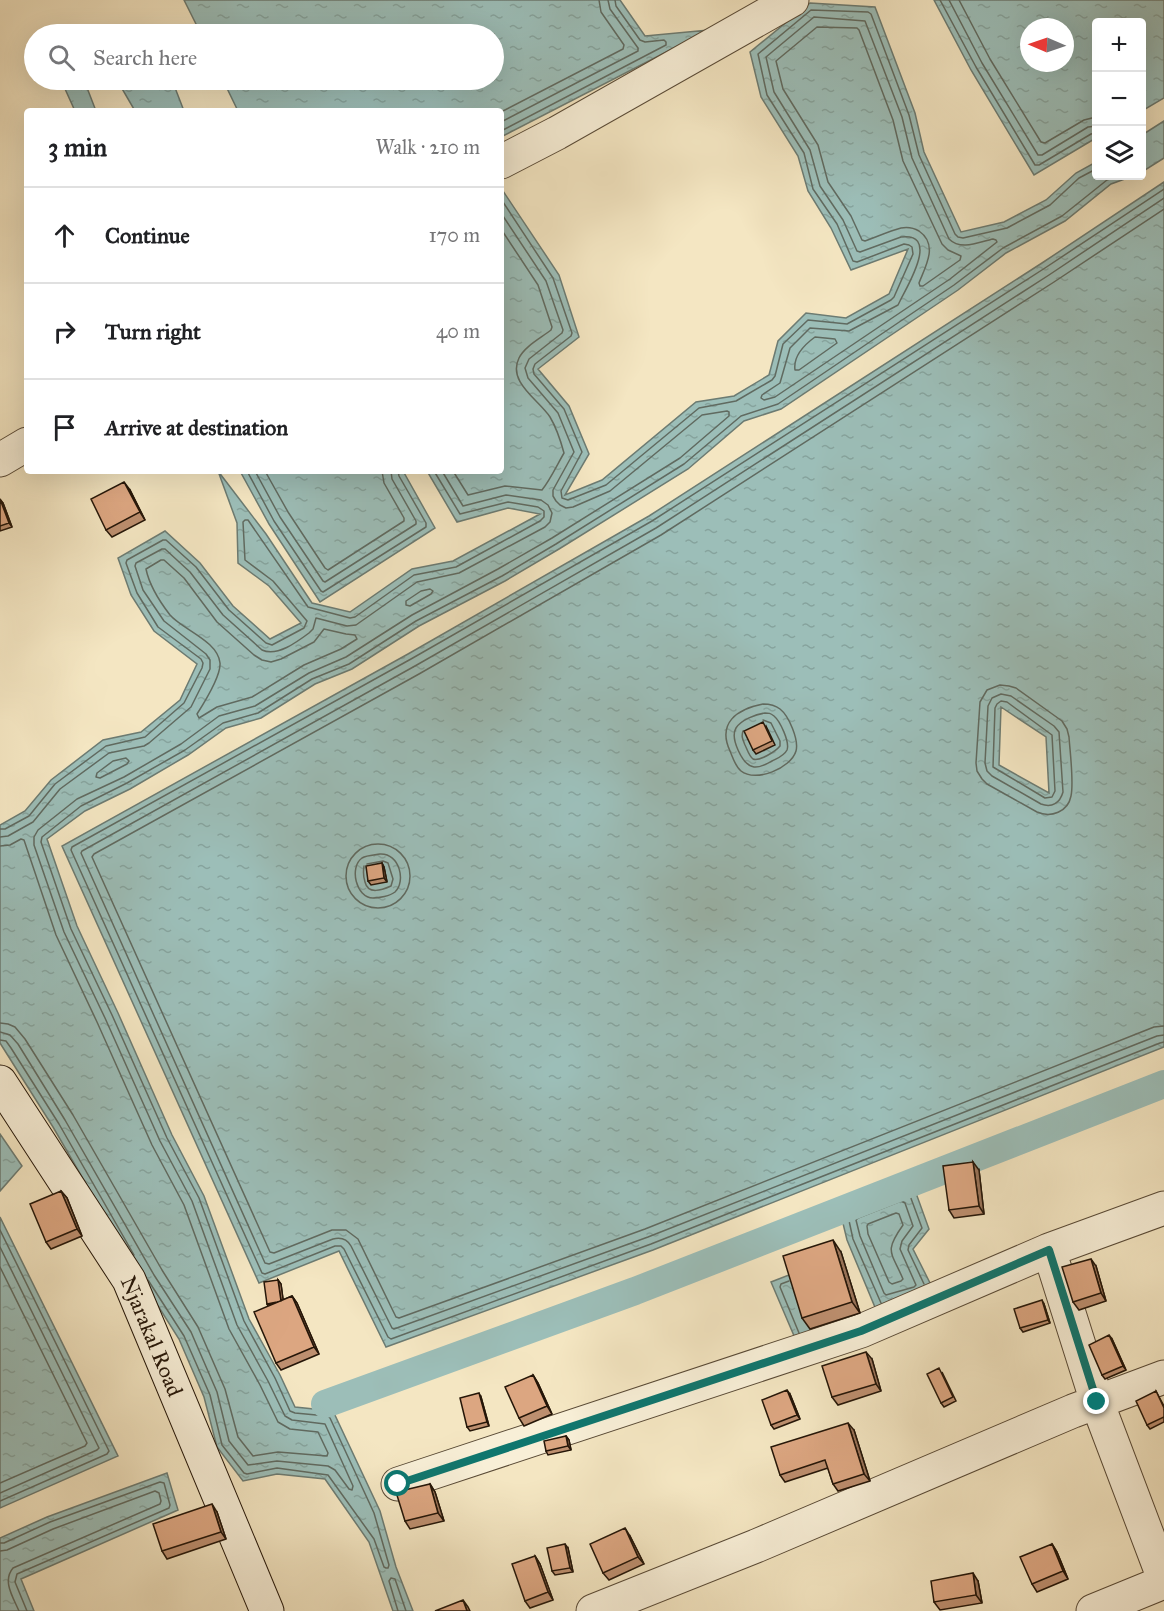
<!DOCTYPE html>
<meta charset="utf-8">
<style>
:root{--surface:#fff;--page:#f2f2f2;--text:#202124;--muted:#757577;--line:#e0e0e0}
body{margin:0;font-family:"IM FELL Great Primer",serif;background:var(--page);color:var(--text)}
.controls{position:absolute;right:18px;top:18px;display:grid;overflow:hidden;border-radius:6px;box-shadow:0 6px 24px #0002}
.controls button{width:54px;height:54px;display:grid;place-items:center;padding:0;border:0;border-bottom:2px solid var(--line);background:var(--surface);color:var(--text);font:30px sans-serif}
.compass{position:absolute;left:1020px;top:18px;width:54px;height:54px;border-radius:50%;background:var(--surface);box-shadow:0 6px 24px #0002;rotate:272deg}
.stop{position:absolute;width:18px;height:18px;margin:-14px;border:4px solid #0f766e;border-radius:50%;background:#fff}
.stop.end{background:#0f766e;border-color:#fff;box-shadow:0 2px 6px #0008}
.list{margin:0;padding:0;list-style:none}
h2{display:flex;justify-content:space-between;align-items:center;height:78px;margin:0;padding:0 24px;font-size:26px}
h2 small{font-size:20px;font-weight:400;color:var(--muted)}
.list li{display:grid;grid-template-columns:39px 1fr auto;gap:18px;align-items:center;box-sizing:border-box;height:96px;padding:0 24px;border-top:2px solid var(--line)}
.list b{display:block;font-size:22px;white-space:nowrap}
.list em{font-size:20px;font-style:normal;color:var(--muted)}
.icon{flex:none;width:33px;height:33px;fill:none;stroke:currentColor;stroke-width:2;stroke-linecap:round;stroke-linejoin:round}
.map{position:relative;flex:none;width:1164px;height:1611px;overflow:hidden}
.search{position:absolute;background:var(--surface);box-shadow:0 6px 24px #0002;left:24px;top:24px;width:480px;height:66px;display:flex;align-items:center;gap:15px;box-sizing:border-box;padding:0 21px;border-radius:33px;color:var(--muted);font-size:22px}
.panel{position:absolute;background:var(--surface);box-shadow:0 6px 24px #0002;left:24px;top:108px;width:480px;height:366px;border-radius:6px}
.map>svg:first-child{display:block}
.water{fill:url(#water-ripples);stroke:#6c7b72;stroke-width:1.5;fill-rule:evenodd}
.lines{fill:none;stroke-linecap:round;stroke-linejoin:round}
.shore{stroke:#606a60;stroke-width:1.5}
.canal{stroke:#9cbeb8;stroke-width:28}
.street-casing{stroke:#594a36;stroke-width:35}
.secondary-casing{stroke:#251608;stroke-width:35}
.street{stroke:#f8efd7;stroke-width:33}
.secondary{stroke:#f8efd7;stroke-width:33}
.wall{fill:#bd8f6f;stroke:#251608;stroke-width:1.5}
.shaded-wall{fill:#9a745a;stroke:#251608;stroke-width:1.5}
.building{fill:#dca681;stroke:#251608;stroke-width:1.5}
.route{stroke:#0f766e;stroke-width:8}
.labels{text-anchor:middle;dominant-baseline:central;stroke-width:5;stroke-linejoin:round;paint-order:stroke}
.street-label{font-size:22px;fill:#251608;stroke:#f8efd7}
</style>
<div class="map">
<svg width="1164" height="1611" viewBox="0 0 1164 1611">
<defs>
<pattern id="water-ripples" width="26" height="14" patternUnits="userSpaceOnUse" patternTransform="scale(1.5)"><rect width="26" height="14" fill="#9cbeb8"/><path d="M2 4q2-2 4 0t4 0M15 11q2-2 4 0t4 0" fill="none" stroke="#86a39d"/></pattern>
</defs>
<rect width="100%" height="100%" fill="#f4e6c2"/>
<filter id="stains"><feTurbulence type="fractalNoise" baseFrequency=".00333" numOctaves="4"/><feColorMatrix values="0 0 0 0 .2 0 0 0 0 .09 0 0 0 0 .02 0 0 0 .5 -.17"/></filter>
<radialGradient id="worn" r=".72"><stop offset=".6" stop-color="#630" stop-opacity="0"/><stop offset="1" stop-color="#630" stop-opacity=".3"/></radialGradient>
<path class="water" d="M184,0H620L645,36L709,30L501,137V111H238L223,80H494V34H201Z
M934,0H1164V98L1142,111V22H1096V138L1034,175L971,70ZM1029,27H1065V63H1029Z
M810,3L875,7L915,113L924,152L961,232L1004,222L1046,200L1076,173L1096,162V176H1133L1111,184L1065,221L1006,253L958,290L781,409L744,421L688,469L559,549L505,581L419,626L352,669L315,684L261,718L226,728L188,755L130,789L85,811L47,839L77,926L118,1013L172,1135L204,1196L249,1319L280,1375L295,1407L333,1411L380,1511L396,1567L413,1611H393L369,1542L325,1479L277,1474L243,1481L217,1447L204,1397L179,1339L143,1282L53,1127L0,1043V825L25,811L51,780L103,740L141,732L180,700L197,664L154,631L131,595L118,558L165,531L200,563L233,606L270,639L301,623L269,586L238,563L237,523L218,471L266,534L312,603L350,612L412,569L453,561L540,514L508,508L457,522L427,471H501V188L559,275L579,337L538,369L569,406L589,454L565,495L602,480L696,402L734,396L769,375L778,341L806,313L846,318L889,294L908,249L851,270L831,228L808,191L798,156L761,97L750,52Z
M61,80H84L96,111H75Z
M117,80H172L184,111H135Z
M1164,121V158L1142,172V135Z
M1164,182V1047L653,1250L386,1347L339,1251L259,1283L62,846L408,654L649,516L1042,263ZM1001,707L1046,737L1049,793L999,765Z
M240,471H403L435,528L320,602L269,524Z
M0,1134L22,1166L0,1191Z
M912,1182L929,1229L913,1249L936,1295L877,1312L847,1240L840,1211Z
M0,1217L118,1456L0,1508Z
M830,1259L850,1296L855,1327L798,1345L771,1282Z
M167,1473L178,1510L21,1579L34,1611H0V1538L47,1517Z"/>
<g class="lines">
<path class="shore" d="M940,0L976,67L1035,165H1039L1091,134L1096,133
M949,0L982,63L1038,155H1042L1088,127L1096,126
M959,0L990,59L1041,142L1045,143L1084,120L1096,117
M814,17L865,21L902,117L912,158L949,239C961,251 979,242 993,239L996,240L997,242L950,279L775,397L764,400L761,398L762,395L780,383L790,348L810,328L849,331L898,305L901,299C908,285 940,232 901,237L860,252L857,251L843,220L820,186L810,150L774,92L766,57Z
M817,27L857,28L859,30L893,120L903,161L942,244L948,250L961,256L960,260L923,286H920L919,283C925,267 939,245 919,231C914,228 907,227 901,228C889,231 877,237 865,241L862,240L851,216L828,182L818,145L783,89L776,61Z
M501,112L623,49L624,45L601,12L599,0
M501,122L638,51V48L610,9L608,0
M501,131L666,45V42L664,40L645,42L640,40L616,6L615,0
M1164,189L1045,268L652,521L411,659L72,847L71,850L262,1273L265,1274L335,1246H341L344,1249L388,1337L391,1339L651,1244L1160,1043L1164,1042
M1164,198L1049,275L656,528L415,666L82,851L81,853L265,1263L269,1264L333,1239C341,1237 347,1239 351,1246L392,1328L394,1329L648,1237L1157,1036L1164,1035
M501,199L553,278L572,333L571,336L535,364L533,369L534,374L564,409L582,452L561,491L562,498L568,500L606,485L699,408L736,401L772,380L775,376L783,344L808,320L847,324L891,300L894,297L913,254L912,247L909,245L904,244L857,262L853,261L837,224L813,189L804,153L767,95L758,54L811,10L868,12L871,14L909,115L919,155L955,234L958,237L963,238L1007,228L1050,205L1079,178L1096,169
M1164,209L1054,282L661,535L419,674L94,854L92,857L270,1252L274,1253L332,1230H346L358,1239L396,1317L399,1318L645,1229L1154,1027L1164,1026
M815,337L835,339L837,343L799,370H795C793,356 804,345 815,337Z
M247,471L274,521L321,591L323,592L426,527V523L399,476L398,471
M255,471L280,517L323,581L325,582L416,524V521L392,479L391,471
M265,471L288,512L325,568L328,570L404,521V518L384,483L382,471
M453,471L468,495L505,486L542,490C550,480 557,465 564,453C561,442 556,427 550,417C539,400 507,382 519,358C525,346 541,338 551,330L552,327L538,285L501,229
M161,560H164L184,578L217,622L254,655L262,660L271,662L281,659L314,642L324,629L346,634L355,635L357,639L341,649L304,665L252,697L217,707L199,718L197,714C204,703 221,675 220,663C218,641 183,630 170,615C160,602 149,584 146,569Z
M430,589L433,591L431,594L410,606L406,605V601L421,591Z
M1000,685L1009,686L1016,688L1062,721L1067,729L1069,737C1070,752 1074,782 1071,796C1068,812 1051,818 1037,812L987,784L982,779L977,771L976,763L980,702L987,690Z
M1001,694L1011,696L1054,726L1059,732L1063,792C1060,803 1052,808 1041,804L992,776L987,771L985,763L988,706L992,698Z
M1001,701L1007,702L1052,735L1055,791L1052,797L1045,798L993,767L995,708L997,704Z
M763,704C769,704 775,705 780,709C789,716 799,740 796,751C791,768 756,783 741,771C735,766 733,758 730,751C717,723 737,709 763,704Z
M765,713C769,713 770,713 774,716C780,721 790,742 787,750C784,756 778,758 772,761C766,764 760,768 754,767C742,765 730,738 736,728C741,720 756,714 765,713Z
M743,731C741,737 743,740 745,745C747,749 749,756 753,759C759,762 776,751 780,746V741L771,723L763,720
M126,758L129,761L127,764L100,778L96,777L97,773L113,761Z
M0,829H5L29,816L55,784L106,746L145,737L184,703L202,668L203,663L201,659L158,627L137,593L126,563L127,560L163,540H166L196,567L229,610L266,643L272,645L304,628L307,621L273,581L245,560L243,522L245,520H248L308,607L350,618L355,617L414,575L456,567L540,521L544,517V511L538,507L508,502L460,514L434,471
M0,837L8,836L33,822L60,789L109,753L144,746L149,743L191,707L210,669V660L206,654L164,621L143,590L135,566L136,563L162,549H165L190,572L223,615L262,650C277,657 297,642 309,633L313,629L316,618L347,626L356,625L417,582L459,573L545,527L550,522L552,513L548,505L541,500L506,495L463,506L442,471
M346 876a32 32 0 1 1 64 0a32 32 0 1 1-64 0Z
M0,846L10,845L21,839L24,840L56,935L97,1022L152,1145L184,1205L229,1329L260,1385L278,1422L290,1429L318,1432L328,1453L327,1456L278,1452L253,1456L238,1437L225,1389L198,1327L162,1270L73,1115L25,1039L15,1027L8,1024L0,1023
M380,854C400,853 406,882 395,892C390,896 379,898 373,898C356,898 349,867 362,858C367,855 375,855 380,854Z
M364,866C363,872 363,876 365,882C368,895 382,890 391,886L393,879L388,863L383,861L367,864
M0,1032L10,1035L18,1044L65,1120L154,1275L191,1332L217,1392L229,1441L248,1465L277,1461L328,1466L335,1470L349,1489L352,1490L353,1486L325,1424L292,1420L285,1416L268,1381L237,1325L192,1201L160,1141L105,1018L64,932L34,845V837L38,830L77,799L124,777L181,744L219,716L255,706L309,673L346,657L412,615L498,569L552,538L680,458L729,416V412L727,411L702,415L610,491L573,507L566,508L560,505L556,501L553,496V490L574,452L558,413L528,378L525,368L529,359L562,333L563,330L546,281L501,213
M0,1040L6,1041L11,1048L59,1124L134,1255
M901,1201L905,1203L913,1226L902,1241L900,1249L916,1285L914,1287L886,1295L884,1293L860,1236L856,1220L858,1218Z
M896,1213L899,1214L903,1225C884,1252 891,1251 903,1279L901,1281L892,1284L889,1282L868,1234L867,1226L868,1224Z
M0,1230L109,1451L107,1454L0,1501
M0,1247L99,1448L97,1450L0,1493
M0,1267L87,1443L85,1446L0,1483
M148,1280L184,1336L210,1395L222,1445L244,1473L247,1474L277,1468L328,1475L374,1539L384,1567L386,1568H388L389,1565L374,1513L330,1418L327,1416L295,1413L290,1411L275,1378L244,1321L199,1198L167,1138L112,1015L71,929L41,842L42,837L81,806L127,783L185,750L223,723L258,713L312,679L349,664L416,621L502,576L556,544L684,464L741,416L778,404L954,285L1003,248L1062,216L1107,180L1117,176
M789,1281L781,1284L780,1287L799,1333
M881,1303L853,1239L848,1216L850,1213L906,1191L909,1193L922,1228L909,1245L908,1250L924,1284
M0,1543H4L50,1522L160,1482L164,1483L170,1505L169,1508L17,1574L15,1582L27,1611
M0,1551L7,1550L53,1529L155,1491L159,1493L161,1501L160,1504L13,1568C2,1581 13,1597 19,1611
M398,1611L389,1581L391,1578L395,1579L406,1611"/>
<path class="canal" d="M325,1404L635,1291L1164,1084"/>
<defs>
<path id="street" d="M501,162L557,133L792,0
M0,460L27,444
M1049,1250L1097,1402L1164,1579
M398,1484L861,1331L1049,1250L1164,1208
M593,1611L756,1546L1073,1411L1164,1377
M1093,1611L1164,1582"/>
<g id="secondary">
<path id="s1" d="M0,1082L129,1280L267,1611"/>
</g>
</defs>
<use href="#street" class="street-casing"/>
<use href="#secondary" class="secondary-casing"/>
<use href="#street" class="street"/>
<use href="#secondary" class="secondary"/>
</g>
<path class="wall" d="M130,490L145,520L112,537L106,530Z
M0,500L3,503L12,527L0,531Z
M766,726L775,745L756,754L753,750Z
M382,863L384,867L387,882L371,885L368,881Z
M979,1170L984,1214L954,1218L949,1210Z
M61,1191L67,1198L82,1236L51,1249L46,1242Z
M841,1252L860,1313L810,1329L802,1318Z
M1096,1266L1106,1301L1079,1310L1073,1302Z
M278,1280L281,1284L283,1300L292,1296L297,1303L319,1354L281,1370L276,1363L268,1306L267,1304Z
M1044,1304L1050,1323L1023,1332L1020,1328Z
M1112,1339L1126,1370L1105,1379L1102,1375Z
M872,1359L881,1391L838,1405L832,1397Z
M942,1372L956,1401L944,1407L941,1403Z
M533,1375L538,1383L552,1414L524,1426L519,1418Z
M1156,1391L1164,1406V1422L1150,1429L1147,1425Z
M790,1394L800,1419L774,1429L771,1425Z
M481,1397L489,1426L470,1431L467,1427Z
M854,1430L870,1481L838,1491L833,1484L828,1468L785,1482L780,1475Z
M566,1436L569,1440L571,1450L548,1455L546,1451Z
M430,1484L435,1492L444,1521L410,1529L405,1521Z
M217,1512L226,1539L167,1559L162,1551Z
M630,1536L644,1564L609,1580L603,1573Z
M1052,1544L1057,1552L1068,1579L1037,1592L1032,1584Z
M568,1548L573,1572L555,1575L552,1571Z
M535,1556L540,1564L553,1600L530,1608L525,1601Z
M978,1581L982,1603L940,1610L934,1602Z"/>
<path class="shaded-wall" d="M124,482L130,490L145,520L140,512Z
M0,499L3,503L12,527L9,523Z
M382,863L384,867L387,882L384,878Z
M973,1162L979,1170L984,1214L979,1206Z
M61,1191L67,1198L82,1236L77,1229Z
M833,1240L841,1252L860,1313L852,1302Z
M1091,1259L1096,1266L1106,1301L1101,1293Z
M278,1280L281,1284L284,1306L281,1302Z
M292,1296L297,1303L319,1354L314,1347Z
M1042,1300L1044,1304L1050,1323L1048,1320Z
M1109,1335L1112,1339L1126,1370L1123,1366Z
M866,1352L872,1359L881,1391L876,1384Z
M533,1375L538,1383L552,1414L547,1406Z
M787,1390L790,1394L800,1419L797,1415Z
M479,1393L481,1397L489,1426L487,1422Z
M848,1423L854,1430L870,1481L864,1474Z
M566,1436L569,1440L571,1450L568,1446Z
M430,1484L435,1492L444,1521L438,1513Z
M212,1504L217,1512L226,1539L221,1532Z
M625,1528L630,1536L644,1564L638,1557Z
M565,1544L568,1548L573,1572L570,1568Z
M1052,1544L1057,1552L1068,1579L1063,1571Z
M535,1556L540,1564L553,1600L548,1592Z
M973,1573L978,1581L982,1603L976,1595Z
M463,1600L468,1607L470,1611H467Z"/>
<path class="building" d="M124,482L140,512L106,530L91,499Z
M0,499L9,523L0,526Z
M763,722L772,741L753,750L744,731Z
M382,863L384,878L368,881L366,866Z
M973,1162L979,1206L949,1210L943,1166Z
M61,1191L77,1229L46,1242L30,1204Z
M833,1240L852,1302L802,1318L783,1256Z
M1091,1259L1101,1293L1073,1302L1062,1267Z
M278,1280L281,1301L277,1302L267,1304L264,1282Z
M292,1296L314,1347L276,1363L254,1312Z
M1042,1300L1048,1320L1020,1328L1014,1309Z
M1109,1335L1123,1366L1102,1375L1089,1345Z
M866,1352L876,1384L832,1397L822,1366Z
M939,1368L953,1397L941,1403L927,1374Z
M533,1375L547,1406L519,1418L505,1387Z
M787,1390L797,1415L771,1425L762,1400Z
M1156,1391L1164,1408V1417L1147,1425L1136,1401Z
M479,1393L487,1422L467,1427L460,1398Z
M848,1423L864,1474L833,1484L825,1460L780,1475L771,1447Z
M566,1436L568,1446L546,1451L544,1441Z
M430,1484L438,1513L405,1521L396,1492Z
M212,1504L221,1532L162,1551L153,1524Z
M625,1528L638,1557L603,1573L590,1544Z
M565,1544L570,1568L552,1571L547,1548Z
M1052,1544L1063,1571L1032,1584L1020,1557Z
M535,1556L548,1592L525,1601L512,1564Z
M973,1573L976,1595L934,1602L931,1581Z
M463,1600L467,1611H435Z"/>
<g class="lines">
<path class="route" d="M398,1484L861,1331L1049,1250L1097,1402"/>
</g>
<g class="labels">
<g class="street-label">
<text stroke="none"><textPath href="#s1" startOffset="297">Njarakal Road</textPath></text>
</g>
</g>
<rect width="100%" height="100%" filter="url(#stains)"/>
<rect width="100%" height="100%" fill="url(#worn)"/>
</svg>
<div class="controls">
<button>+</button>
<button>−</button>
<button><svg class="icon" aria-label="layers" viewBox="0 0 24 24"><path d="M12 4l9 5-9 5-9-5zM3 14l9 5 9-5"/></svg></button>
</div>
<svg class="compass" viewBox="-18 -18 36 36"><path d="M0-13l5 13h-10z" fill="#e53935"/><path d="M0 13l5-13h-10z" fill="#757577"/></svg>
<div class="stop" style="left:398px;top:1484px"></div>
<div class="stop end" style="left:1097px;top:1402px"></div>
<div class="search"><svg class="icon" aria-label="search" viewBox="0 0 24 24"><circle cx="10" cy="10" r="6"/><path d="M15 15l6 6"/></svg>Search here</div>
<section class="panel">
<h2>3 min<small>Walk · 210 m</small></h2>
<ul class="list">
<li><svg class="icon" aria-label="ahead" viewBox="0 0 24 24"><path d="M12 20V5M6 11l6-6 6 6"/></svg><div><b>Continue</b></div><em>170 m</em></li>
<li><svg class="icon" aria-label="right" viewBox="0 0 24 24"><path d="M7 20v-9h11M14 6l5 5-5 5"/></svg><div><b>Turn right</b></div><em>40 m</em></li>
<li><svg class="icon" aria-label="arrive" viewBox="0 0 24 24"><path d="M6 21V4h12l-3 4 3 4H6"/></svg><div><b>Arrive at destination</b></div></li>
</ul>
</section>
</div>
